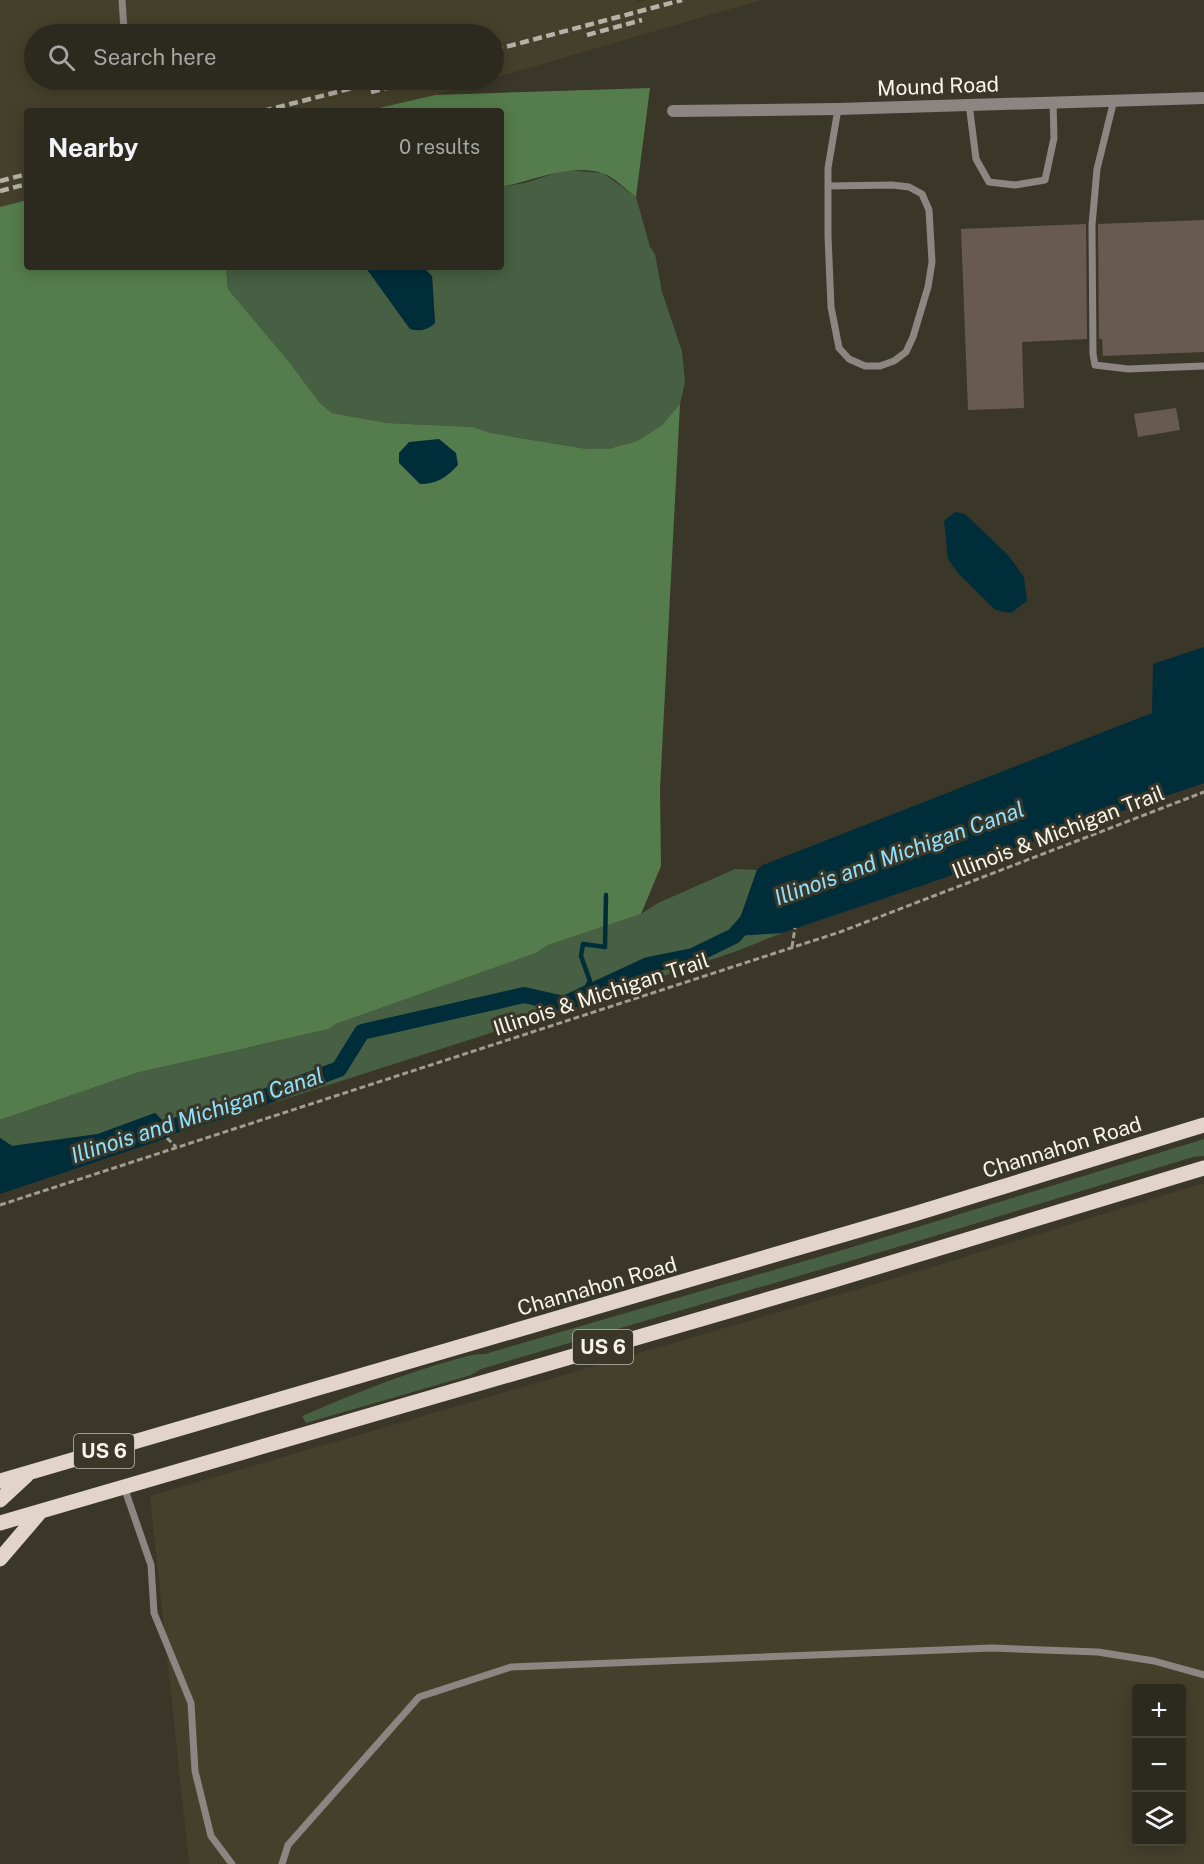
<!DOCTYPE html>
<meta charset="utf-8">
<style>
:root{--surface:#2c291f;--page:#38352c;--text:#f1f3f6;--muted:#a6a6a4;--line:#48453d}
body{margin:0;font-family:"Public Sans",sans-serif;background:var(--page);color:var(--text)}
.controls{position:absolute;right:18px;bottom:18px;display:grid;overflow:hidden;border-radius:6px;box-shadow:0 3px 15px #0003}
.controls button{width:54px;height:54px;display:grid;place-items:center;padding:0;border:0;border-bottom:2px solid var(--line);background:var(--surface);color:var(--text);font:30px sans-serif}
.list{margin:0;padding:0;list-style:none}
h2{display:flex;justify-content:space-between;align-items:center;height:78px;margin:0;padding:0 24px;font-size:26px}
h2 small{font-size:20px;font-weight:400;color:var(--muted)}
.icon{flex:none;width:33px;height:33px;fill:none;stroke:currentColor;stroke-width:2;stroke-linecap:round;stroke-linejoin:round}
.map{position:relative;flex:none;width:1204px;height:1864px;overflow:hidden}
.search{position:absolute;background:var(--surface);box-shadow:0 3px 15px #0003;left:24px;top:24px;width:480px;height:66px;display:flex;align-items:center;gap:15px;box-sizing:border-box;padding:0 21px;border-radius:33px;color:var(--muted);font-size:22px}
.panel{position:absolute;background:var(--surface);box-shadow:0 3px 15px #0003;left:24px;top:108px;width:480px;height:162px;border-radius:6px}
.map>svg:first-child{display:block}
.built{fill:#45402b;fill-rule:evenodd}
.green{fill:#475f42}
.forest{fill:#557c4c}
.water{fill:#002d3a}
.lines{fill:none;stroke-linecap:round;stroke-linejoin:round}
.stream{stroke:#002d3a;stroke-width:4.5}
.canal{stroke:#002d3a;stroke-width:16}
.building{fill:#695a51}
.path{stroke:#9f9c91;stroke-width:3;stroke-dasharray:6 3;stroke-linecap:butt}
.lane{stroke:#8c8581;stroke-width:7}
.street{stroke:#8c8581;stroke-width:12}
.primary{stroke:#e2d4ca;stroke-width:15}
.rail{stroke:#b5b3a8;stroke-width:4.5;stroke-dasharray:9 4.5;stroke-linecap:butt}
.labels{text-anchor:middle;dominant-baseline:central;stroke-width:6;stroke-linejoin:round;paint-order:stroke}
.shield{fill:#3a3729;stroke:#bebbb1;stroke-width:1.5}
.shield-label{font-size:20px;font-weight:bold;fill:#f6f4eb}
.street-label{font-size:21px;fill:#f6f4eb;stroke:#3a3729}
.water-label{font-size:22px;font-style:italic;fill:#8be1ff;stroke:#3a3729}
</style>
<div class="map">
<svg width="1204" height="1864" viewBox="0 0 1204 1864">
<rect width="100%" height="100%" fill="#3a3729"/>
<path class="built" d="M0,0H637L638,2L645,0H761L494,78V34H34V80H487L435,95L366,111H27V201L0,208Z
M1204,1183V1864H189L150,1496L916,1272ZM1136,1688H1182V1842H1136Z"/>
<path class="green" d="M565,170L603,173L636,197L650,247L655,254L662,292L682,351L685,382L680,404L662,425L637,441L608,449H587L489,433L473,427L387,423L332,413L320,403L290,363L228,289L226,267H366L410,329L421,330L435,323L432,276L423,267H501V187L525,183Z
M735,869L757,870L734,935L782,933L737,951L590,1001L173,1135L190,1121L164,1122L155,1113L98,1134L12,1146L0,1138V1120L136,1073L329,1029L336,1024L536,953L548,945L641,914L658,903Z
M1204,1139V1156L1193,1157L918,1241L481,1369L471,1375L306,1423L302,1416C346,1397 390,1379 436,1365C451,1361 471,1353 485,1354L846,1249Z"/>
<path class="forest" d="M650,88L636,197C626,190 613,176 602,173C568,163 534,181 501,187V111H366L435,95Z
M27,200V267H226L228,289L290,363L320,403L332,413L387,423L473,427L490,433L587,449H608L637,441L662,425L680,404L660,789L661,866L641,914L548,945L536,953L336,1024L329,1029L136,1073L0,1120V207Z"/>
<path class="water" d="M423,267L432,276L435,323C428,330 419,332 410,329L366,268Z
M439,439L456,453L458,465C447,477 437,484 420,484L399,463V453L409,442Z
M955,512L965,514L1008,555L1024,577L1027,601L1011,613L996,610L991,606L958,573L948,559L944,521Z
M1204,647V783L1012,849L947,877L782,933L734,936L757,870L763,865L1152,713L1153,664Z
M155,1113L164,1122L191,1121L167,1138L0,1194V1138L12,1146L98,1134Z"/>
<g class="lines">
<path class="stream" d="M581,996L590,981L581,956L583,944L605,947L606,895"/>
<path class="canal" d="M171,1127L259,1099L339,1069L362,1032L524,995L564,1004L648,965L693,956L734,936L748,920"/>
</g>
<path class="building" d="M1204,220V352L1103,356L1102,339H1099L1098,224Z
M1086,224L1087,339L1022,342L1024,408L968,410L961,229Z
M1176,408L1180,430L1138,437L1134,414Z"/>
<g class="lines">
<path class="path" d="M792,947L795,928
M167,1138L176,1147
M0,1205L840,932L1204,792"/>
<path class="lane" d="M122,0L124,30
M1114,100L1097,169L1092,225L1093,354L1095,365L1128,369L1204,366
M969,104L976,159L989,182L1015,185L1045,180L1054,138L1053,102
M829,186L892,185L909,187L922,194L929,210L932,262L928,287L913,337L906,352L894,361L880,366H865L849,359L839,348L831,307L828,236V168L838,109
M124,1487L151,1565L154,1613L191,1703L195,1771L211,1836L232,1864
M282,1864L288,1845L419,1697L511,1667L992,1648L1098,1652L1154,1661L1204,1675"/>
<path class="street" d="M673,111L838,109L1204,98"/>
<path class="primary" d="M0,1481L914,1214L1204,1125
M0,1500L27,1475
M0,1523L821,1284L1204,1168
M0,1559L41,1511"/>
<path class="rail" d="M587,35L642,20
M494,50L682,0
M371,92L417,80
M263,111L384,80
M0,181L27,174
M0,191L27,184"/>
</g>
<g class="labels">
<g class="shield">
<rect x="573" y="1330" width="60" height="34" rx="4.5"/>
<rect x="74" y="1434" width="60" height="34" rx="4.5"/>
</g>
<g class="shield-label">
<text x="603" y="1347">US 6</text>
<text x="104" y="1451">US 6</text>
</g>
<g class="street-label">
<text transform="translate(938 86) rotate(-2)">Mound Road</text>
<text transform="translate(1058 832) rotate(-21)">Illinois &amp; Michigan Trail</text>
<text transform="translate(601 994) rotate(-18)">Illinois &amp; Michigan Trail</text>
<text transform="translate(1062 1147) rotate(-17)">Channahon Road</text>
<text transform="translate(597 1286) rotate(-16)">Channahon Road</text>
</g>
<g class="water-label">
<text transform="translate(899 853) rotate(-20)">Illinois and Michigan Canal</text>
<text transform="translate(197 1115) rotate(-18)">Illinois and Michigan Canal</text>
</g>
</g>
</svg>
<div class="controls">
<button>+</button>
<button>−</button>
<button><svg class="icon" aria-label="layers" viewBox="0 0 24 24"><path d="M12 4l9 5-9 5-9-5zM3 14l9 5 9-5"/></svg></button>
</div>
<div class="search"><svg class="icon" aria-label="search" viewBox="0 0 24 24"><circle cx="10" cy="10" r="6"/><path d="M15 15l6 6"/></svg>Search here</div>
<section class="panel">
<h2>Nearby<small>0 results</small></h2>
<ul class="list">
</ul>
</section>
</div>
